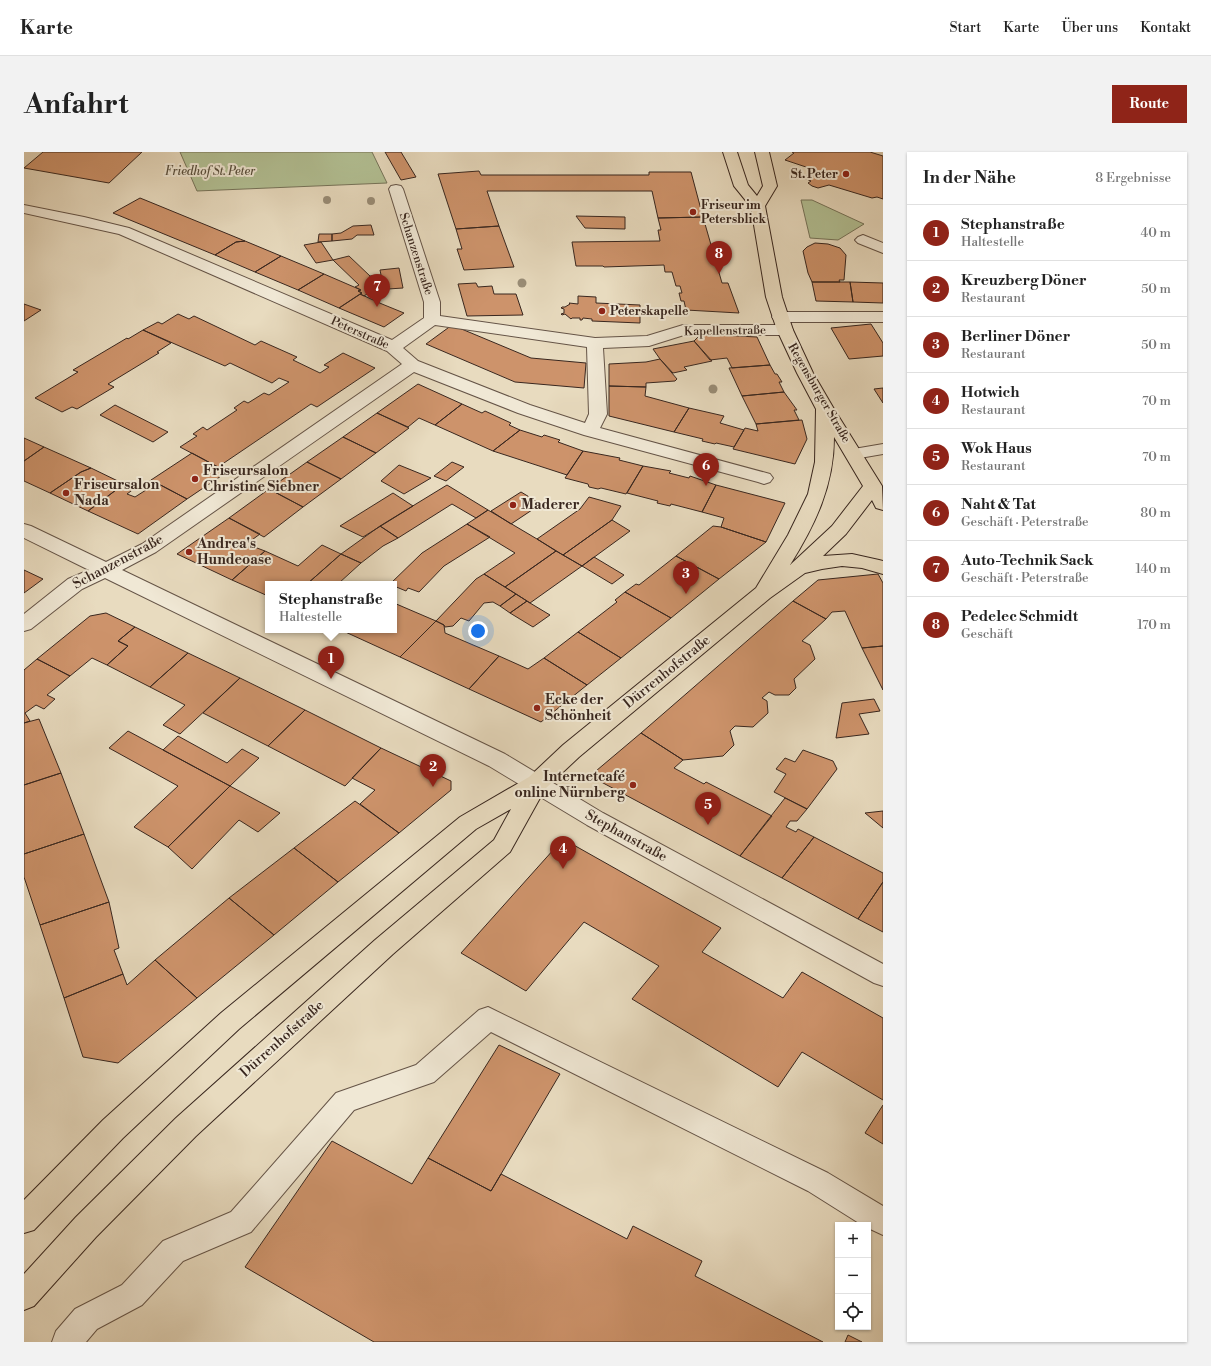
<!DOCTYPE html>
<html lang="de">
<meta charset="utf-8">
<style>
:root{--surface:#fff;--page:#f2f2f2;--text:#222;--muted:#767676;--line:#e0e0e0;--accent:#8f2418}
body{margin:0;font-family:"Libre Bodoni",serif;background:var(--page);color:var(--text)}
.controls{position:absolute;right:12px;bottom:12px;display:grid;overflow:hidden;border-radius:0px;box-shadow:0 1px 3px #0004}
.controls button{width:36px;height:36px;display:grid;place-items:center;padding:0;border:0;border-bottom:1px solid var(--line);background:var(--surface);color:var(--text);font:20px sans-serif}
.you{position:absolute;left:454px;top:479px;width:14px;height:14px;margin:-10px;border:3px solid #fff;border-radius:50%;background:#1a73e8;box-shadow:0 0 0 6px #1a73e833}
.badge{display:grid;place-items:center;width:26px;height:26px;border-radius:50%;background:var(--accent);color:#fff;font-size:13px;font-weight:700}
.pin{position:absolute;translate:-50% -33px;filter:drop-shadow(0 1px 2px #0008)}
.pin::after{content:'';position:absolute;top:21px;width:14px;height:12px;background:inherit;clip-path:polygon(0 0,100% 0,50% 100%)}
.popup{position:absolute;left:241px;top:429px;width:132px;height:52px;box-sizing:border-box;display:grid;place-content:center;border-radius:0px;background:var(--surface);filter:drop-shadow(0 1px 3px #0005);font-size:13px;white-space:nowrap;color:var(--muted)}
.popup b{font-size:15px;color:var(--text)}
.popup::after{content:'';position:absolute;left:50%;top:100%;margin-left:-8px;border:8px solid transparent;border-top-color:var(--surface)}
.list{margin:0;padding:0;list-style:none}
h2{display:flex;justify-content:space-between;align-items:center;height:52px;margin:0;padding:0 16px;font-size:17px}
h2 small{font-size:13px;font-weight:400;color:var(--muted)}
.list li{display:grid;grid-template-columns:26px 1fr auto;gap:12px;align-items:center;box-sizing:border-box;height:56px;padding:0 16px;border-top:1px solid var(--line)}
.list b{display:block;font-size:15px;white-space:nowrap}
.list p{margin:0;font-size:13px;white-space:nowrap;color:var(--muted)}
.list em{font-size:13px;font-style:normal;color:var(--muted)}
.icon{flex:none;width:22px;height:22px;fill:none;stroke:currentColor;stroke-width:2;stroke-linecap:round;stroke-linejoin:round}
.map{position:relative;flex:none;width:859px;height:1190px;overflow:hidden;border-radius:0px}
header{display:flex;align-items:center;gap:24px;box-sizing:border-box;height:56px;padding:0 20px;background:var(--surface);border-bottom:1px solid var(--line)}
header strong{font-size:19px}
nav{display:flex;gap:22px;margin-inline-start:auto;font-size:14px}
.intro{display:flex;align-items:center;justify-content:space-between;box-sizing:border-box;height:96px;padding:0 24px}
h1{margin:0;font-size:28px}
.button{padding:10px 18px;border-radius:0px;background:var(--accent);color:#fff;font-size:14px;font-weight:700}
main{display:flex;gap:24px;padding:0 24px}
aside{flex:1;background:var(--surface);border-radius:0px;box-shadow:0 1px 3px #0004}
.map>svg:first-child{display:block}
.green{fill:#b3c195;stroke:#76745a}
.building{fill:#cd936b;stroke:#39271f}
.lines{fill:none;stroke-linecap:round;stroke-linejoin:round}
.minor-casing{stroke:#655447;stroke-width:2}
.major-casing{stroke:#39271f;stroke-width:2}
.minor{fill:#f0e8d5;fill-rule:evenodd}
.major{fill:#e8dbbf;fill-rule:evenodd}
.tree{fill:#998d77}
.poi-dot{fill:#8f2418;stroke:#f0e8d5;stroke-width:1.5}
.labels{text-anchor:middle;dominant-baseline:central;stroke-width:4;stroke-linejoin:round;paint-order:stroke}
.far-park-label{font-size:12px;font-style:italic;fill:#584e3c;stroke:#f0e8d5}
.far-poi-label{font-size:12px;font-weight:bold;fill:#39271f;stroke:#f0e8d5;text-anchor:start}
.far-street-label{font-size:12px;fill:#39271f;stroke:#f0e8d5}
.poi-label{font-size:14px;font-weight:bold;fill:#39271f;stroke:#f0e8d5;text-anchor:start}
.street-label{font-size:14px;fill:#39271f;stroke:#f0e8d5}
</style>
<header>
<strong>Karte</strong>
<nav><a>Start</a><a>Karte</a><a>Über uns</a><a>Kontakt</a></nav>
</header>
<div class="intro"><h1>Anfahrt</h1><a class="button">Route</a></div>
<main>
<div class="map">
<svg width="859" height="1190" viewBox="0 0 859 1190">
<rect width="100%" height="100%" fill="#e8dbbf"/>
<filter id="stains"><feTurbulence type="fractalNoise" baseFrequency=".005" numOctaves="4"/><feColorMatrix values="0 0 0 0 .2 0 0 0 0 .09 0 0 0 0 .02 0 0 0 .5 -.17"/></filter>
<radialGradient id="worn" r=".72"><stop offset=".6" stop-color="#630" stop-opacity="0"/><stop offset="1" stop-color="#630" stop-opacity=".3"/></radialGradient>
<path class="green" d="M156,0H348L363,31L173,39Z
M777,48H788L840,72L814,88L786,86Z"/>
<path class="building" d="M19,0H118L85,31L0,16Z
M361,0H377L392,25L377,28Z
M768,0H846L859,4V47L853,45L848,46L805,33L794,36L788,34L784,31L787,29L780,26L791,18L761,8L770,1Z
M455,19L457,23H625V20H667L679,65L634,66L628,39H463L475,74L432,77L414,22Z
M116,46L121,48L221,89L212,90L191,103L89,61Z
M552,64L601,65V77L561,76Z
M679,65L698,131H704L715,161L662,158L660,149H657L655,141H658L656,134H652L648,120H641L640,113L580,115L579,114H552L548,90L636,89L634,78H637L634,66Z
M347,73L350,83H333L328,87L308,89V82L317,81L329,74Z
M475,74L490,115L440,118L433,97H438L432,77Z
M295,82H308V89L294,90Z
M221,89L257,104L231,120L191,103L212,90Z
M297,90L309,108L292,111L280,93Z
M791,91L804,92L816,96L822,103L820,128H815L816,130H788L784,121L779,99L783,95Z
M257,104L300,122L274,138L231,120Z
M325,104L346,124L349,138L340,144L336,142L338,141L334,139L337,138L331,135L335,133L309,108Z
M375,116L379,136L349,138L346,124L357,123L356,118Z
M300,122L337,138L334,139L338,141L315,156L274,138Z
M788,130H826L829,150L792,149Z
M826,130L859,131V151L829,150Z
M452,131L454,135L468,134L470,142H492L499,163L443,164L434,132Z
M336,142L358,152L380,161L360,175L315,156Z
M554,144L572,145V151L616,153V171L568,169V167L559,166L558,168H556V166H548L547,167L541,162L538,163L537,162L540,161V157L537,156L538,155H541L546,152L545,151L554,152Z
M0,152L17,158L0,169Z
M154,162L165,167L170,164L231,193L237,189L273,205L269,208L296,221L305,215L300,213L319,201L351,216L293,255L287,252L194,315L156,295L173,284L169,282L179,275L183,278L213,258L210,256L220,249L224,251L240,241L245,243L265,230L255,226L248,231L206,211L201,214L119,178L134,170L138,172Z
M847,172L859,191V204L825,207L807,176Z
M428,173L507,206L562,211L560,236L491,230L402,192Z
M119,178L147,191L133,200L135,201L84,232L90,235L53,257L48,255L38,260L11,246L54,220L49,218L103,186L104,187Z
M677,182L733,185L746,213L708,216L703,206L686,208L670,189Z
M670,189L688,209L660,215L663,218L649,221L636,207L629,197Z
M636,207L653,227L651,229L622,231V235L585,234V212L622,210Z
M746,213L751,222H753L758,230H755L760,240L718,244L705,216Z
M394,232L438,252L411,273L395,266L384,275L353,261Z
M585,234L622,235L621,244L665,256L650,280L585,264Z
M859,236V251L850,237Z
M760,240L773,258H770L775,268L732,272L718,244Z
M438,252L458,261L461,259L487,271L485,273L496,278L469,299L411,273Z
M91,253L144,280L129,290L76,263Z
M665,256L700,264L696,271L720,278L710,295L692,291L691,292L678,289L679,287L650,280Z
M353,261L385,276L352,301L319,285Z
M778,268L783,287L771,312L709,297L721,276L734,279L732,272Z
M496,278L518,285L520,283L536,288L534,290L559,299L543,323L469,299Z
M319,285L352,301L317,327L283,310Z
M0,286L20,295L0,309Z
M20,295L67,316L57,320L26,341L0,329V309Z
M559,299L596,306L595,308L619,314L602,342L577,336L574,337L565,335L564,332L541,326Z
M168,301L203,320L163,347L127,328Z
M283,310L317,327L279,355L245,337Z
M428,310L440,315L422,329L410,324Z
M375,313L407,326L380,342L357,329Z
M619,314L647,319L645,321L665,326L666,324L692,333L678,360L647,352L646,354L633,351L634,349L603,341Z
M67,316L100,332L64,359L26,341L57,320Z
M127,328L163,347L114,382L64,359L100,332L111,336L103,342L111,345L122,338L119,335Z
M423,333L464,358L452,366L428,352L374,386L356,374Z
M692,333L761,351L742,390L697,375L700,366L678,360Z
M245,337L279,355L240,385L205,366Z
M497,340L517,352L487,372L467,359Z
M369,341L389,354L339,385L316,374Z
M565,345L597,354L588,368L539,403L513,387L556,357Z
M464,358L513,387L532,399L481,435L460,422L491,401L443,372Z
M205,366L236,382L221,393L228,397L233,396L241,399L208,428L153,402Z
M588,368L606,379L558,414L539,403Z
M443,372L466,385L420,414L395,440L384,436L382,439L370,434V432H366L398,401Z
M356,374L374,386L359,394L337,411L317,402Z
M689,374L697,375L742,390L695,427L652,404Z
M298,393L317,402L283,432H244V444L208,428L241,399L274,414Z
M532,399L558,414L506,451L481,435Z
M317,402L337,411L315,431L317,432H283Z
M652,404L695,427L647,466L601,440L612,432L615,433Z
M570,405L600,423L588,432L558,414Z
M0,418L19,427L0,441Z
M460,422L492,442L476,454L469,450L460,451L445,469L437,466L429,474L421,475L420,473L412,469L452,427Z
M854,422L859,431V494L838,496L821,459L808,460L802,467L769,449L794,428Z
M601,440L647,466L597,506L554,480L593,450L591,448Z
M492,442L503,449L486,461L476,454Z
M503,449L506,451L526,463L509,475L486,461Z
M769,449L802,467L778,489L786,493L791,507L770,527L772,536L765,543H751L745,540L738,546L743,549L744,561L729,575L711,574L706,579L710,593L699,604L659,608L617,581Z
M370,451L412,469L376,505L317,478H370Z
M82,461L111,475L94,489L104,494L83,513L68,506L46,524L13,507L66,464Z
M412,469L420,473L421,481L475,504L445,537L376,505Z
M111,475L164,501L126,535L83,513L104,494L94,489Z
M554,480L597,506L563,533L520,506Z
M859,494V538L838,496Z
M164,501L216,526L156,582L139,573L161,553L126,535Z
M475,504L504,517L520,506L563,533L517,570L445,537Z
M13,507L46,524L23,543L31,547L20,557L12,553L1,561L6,569L0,571V518Z
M216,526L281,558L244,594L179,561Z
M850,547L856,559L835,562L845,582L812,586L818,551Z
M281,558L357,596L321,634L244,594Z
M15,567L37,621L0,633V571Z
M104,579L206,634L144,695L110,675L154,634L85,596Z
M617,581L659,608L650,616L680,632L682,630L748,664L716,704L566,624Z
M154,584L203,611L218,597L235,606L206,634L139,598Z
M357,596L427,629V638L375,681L336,652L351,638L328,626Z
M779,598L809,609L813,617L783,657L750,640L762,622L752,617L761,606L771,610Z
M37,621L60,682L0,702V633Z
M206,634L256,661L234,680L215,668L168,717L144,695Z
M761,646L783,657L773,669H766L762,675L772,680L774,677L790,685L758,726L716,704Z
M331,649L375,681L314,730L270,696Z
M859,659V676L841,661Z
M60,682L85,750L16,773L0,725V702Z
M790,685L859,721V730L834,767L758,726Z
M539,687L697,776L678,800L759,846L778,820L859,866V948L778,900L754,935L608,847L635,814L560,770L502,839L437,801Z
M270,696L314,730L250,783L205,746Z
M859,730V780L834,767Z
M205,746L250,783L173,846L131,808Z
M85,750L95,796L90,798L99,822L40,846L16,773Z
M131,808L173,846L94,911L59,905L40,846L99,822L103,833Z
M475,893L536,922L467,1039L404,1006Z
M859,953V992L841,981Z
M308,989L388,1032L404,1006L467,1039L477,1022L603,1087L609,1074L678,1109L671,1124L799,1190H350L221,1115Z
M824,1183L838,1190H821Z"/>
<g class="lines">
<defs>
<path id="minor" d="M372,33L377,34L379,37L416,150V164L571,186L623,184L659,173H761L767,175L769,178L767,181L761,183H660L625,194L579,196L583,262L576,276L746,322L749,326L746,330L740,332L734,330L560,283L494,261L390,220L132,400L98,418L481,602L579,661L859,812V834L850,831L563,673L465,614L81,426L58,437L7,477L0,479V462L44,427L65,418L0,386V372L7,374L82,410L118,392L378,212L363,199L95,82L0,61V53L60,65L105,76L368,188L400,166V150L365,37L367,34ZM411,173L563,195L565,262L561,271L506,253L394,209L379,196Z
M839,83L859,91V101L834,91L831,88L834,85Z
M756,160H859V170H756L750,168L748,165L750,162Z
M859,292V302L830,307L824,306L821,302L824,298Z
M464,855L804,1021L859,1054V1083L844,1076V1073H838L784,1039L467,880L410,930L330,958L227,1080L159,1109L118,1153L73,1177L62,1190H28L32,1179L51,1157L98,1133L139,1089L207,1060L312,941L392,913L455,858Z"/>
<path id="major" d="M699,0H713L724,33L733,44L739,34L731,0H745L753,34L741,54L758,145L769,178L789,221L810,257L858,334L859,358L852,356L848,348L822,382L799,404L828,402L855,408L859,409V422L838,416L818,414L798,417L781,421L746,446L555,605L521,637L486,700L369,802L172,984L72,1085L10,1154L0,1158V1122L52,1065L152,966L351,788L470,688L487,657L452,677L215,877L99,986L10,1078L0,1081V1048L79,968L197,861L436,665L505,625L539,593L732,436L764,383L784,342L791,310L792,257L773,221L753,178L742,145L727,55L710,34ZM810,285L839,334L808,374L766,413C791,373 810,334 810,285Z"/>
</defs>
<use href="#minor" class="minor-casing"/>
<use href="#major" class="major-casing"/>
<use href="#minor" class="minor"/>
<use href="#major" class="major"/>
</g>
<g class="tree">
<circle cx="303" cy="48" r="4"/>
<circle cx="347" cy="49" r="4"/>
<circle cx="498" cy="131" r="4.5"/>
<circle cx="689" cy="237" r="4.5"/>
</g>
<g class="poi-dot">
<circle cx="822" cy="22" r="4"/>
<circle cx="669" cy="60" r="4"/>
<circle cx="578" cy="159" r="4"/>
<circle cx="171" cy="327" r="4"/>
<circle cx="42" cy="341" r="4"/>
<circle cx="489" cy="353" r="4"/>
<circle cx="165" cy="400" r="4"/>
<circle cx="513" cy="556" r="4"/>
<circle cx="609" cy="633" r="4"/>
</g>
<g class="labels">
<g class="far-park-label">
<text x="186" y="19">Friedhof St. Peter</text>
</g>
<g class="far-poi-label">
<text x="814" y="22" text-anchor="end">St. Peter</text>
<text x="677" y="53">Friseur im<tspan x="677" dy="14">Petersblick</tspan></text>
<text x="586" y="159">Peterskapelle</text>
</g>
<g class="far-street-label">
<text transform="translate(392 102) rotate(72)">Schanzenstraße</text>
<text transform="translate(701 179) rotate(-1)">Kapellenstraße</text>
<text transform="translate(336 181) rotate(24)">Peterstraße</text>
<text transform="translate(795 241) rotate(60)">Regensburger Straße</text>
</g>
<g class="poi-label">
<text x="179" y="319">Friseursalon<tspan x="179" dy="16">Christine Siebner</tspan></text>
<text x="50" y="333">Friseursalon<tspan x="50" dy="16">Nada</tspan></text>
<text x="497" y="353">Maderer</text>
<text x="173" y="392">Andrea's<tspan x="173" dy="16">Hundeoase</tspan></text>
<text x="521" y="548">Ecke der<tspan x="521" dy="16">Schönheit</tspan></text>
<text x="601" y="625" text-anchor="end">Internetcafé<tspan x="601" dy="16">online Nürnberg</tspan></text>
</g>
<g class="street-label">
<text transform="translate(94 410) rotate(-28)">Schanzenstraße</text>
<text transform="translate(643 520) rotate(-39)">Dürrenhofstraße</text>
<text transform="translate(602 684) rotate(29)">Stephanstraße</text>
<text transform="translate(258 887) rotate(-42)">Dürrenhofstraße</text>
</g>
</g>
<rect width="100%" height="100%" filter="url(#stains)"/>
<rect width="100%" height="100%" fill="url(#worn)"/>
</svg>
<div class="controls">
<button>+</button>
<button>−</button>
<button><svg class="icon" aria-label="locate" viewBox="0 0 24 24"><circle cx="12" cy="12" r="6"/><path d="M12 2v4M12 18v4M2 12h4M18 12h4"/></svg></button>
</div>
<div class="you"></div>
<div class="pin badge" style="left:307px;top:527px">1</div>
<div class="popup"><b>Stephanstraße</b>Haltestelle</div>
<div class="pin badge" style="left:409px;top:635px">2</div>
<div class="pin badge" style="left:662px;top:442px">3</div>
<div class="pin badge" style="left:539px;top:717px">4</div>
<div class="pin badge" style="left:684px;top:673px">5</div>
<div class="pin badge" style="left:682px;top:334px">6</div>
<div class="pin badge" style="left:353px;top:155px">7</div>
<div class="pin badge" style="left:695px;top:122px">8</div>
</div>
<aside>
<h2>In der Nähe<small>8 Ergebnisse</small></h2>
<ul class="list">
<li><span class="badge">1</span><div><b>Stephanstraße</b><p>Haltestelle</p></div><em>40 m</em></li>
<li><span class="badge">2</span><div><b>Kreuzberg Döner</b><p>Restaurant</p></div><em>50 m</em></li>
<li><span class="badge">3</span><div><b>Berliner Döner</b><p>Restaurant</p></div><em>50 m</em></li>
<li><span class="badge">4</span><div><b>Hotwich</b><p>Restaurant</p></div><em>70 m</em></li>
<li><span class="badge">5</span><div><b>Wok Haus</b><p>Restaurant</p></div><em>70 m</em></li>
<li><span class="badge">6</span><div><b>Naht &amp; Tat</b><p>Geschäft · Peterstraße</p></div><em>80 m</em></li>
<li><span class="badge">7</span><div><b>Auto-Technik Sack</b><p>Geschäft · Peterstraße</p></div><em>140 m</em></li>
<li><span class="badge">8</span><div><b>Pedelec Schmidt</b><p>Geschäft</p></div><em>170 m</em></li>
</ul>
</aside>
</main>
